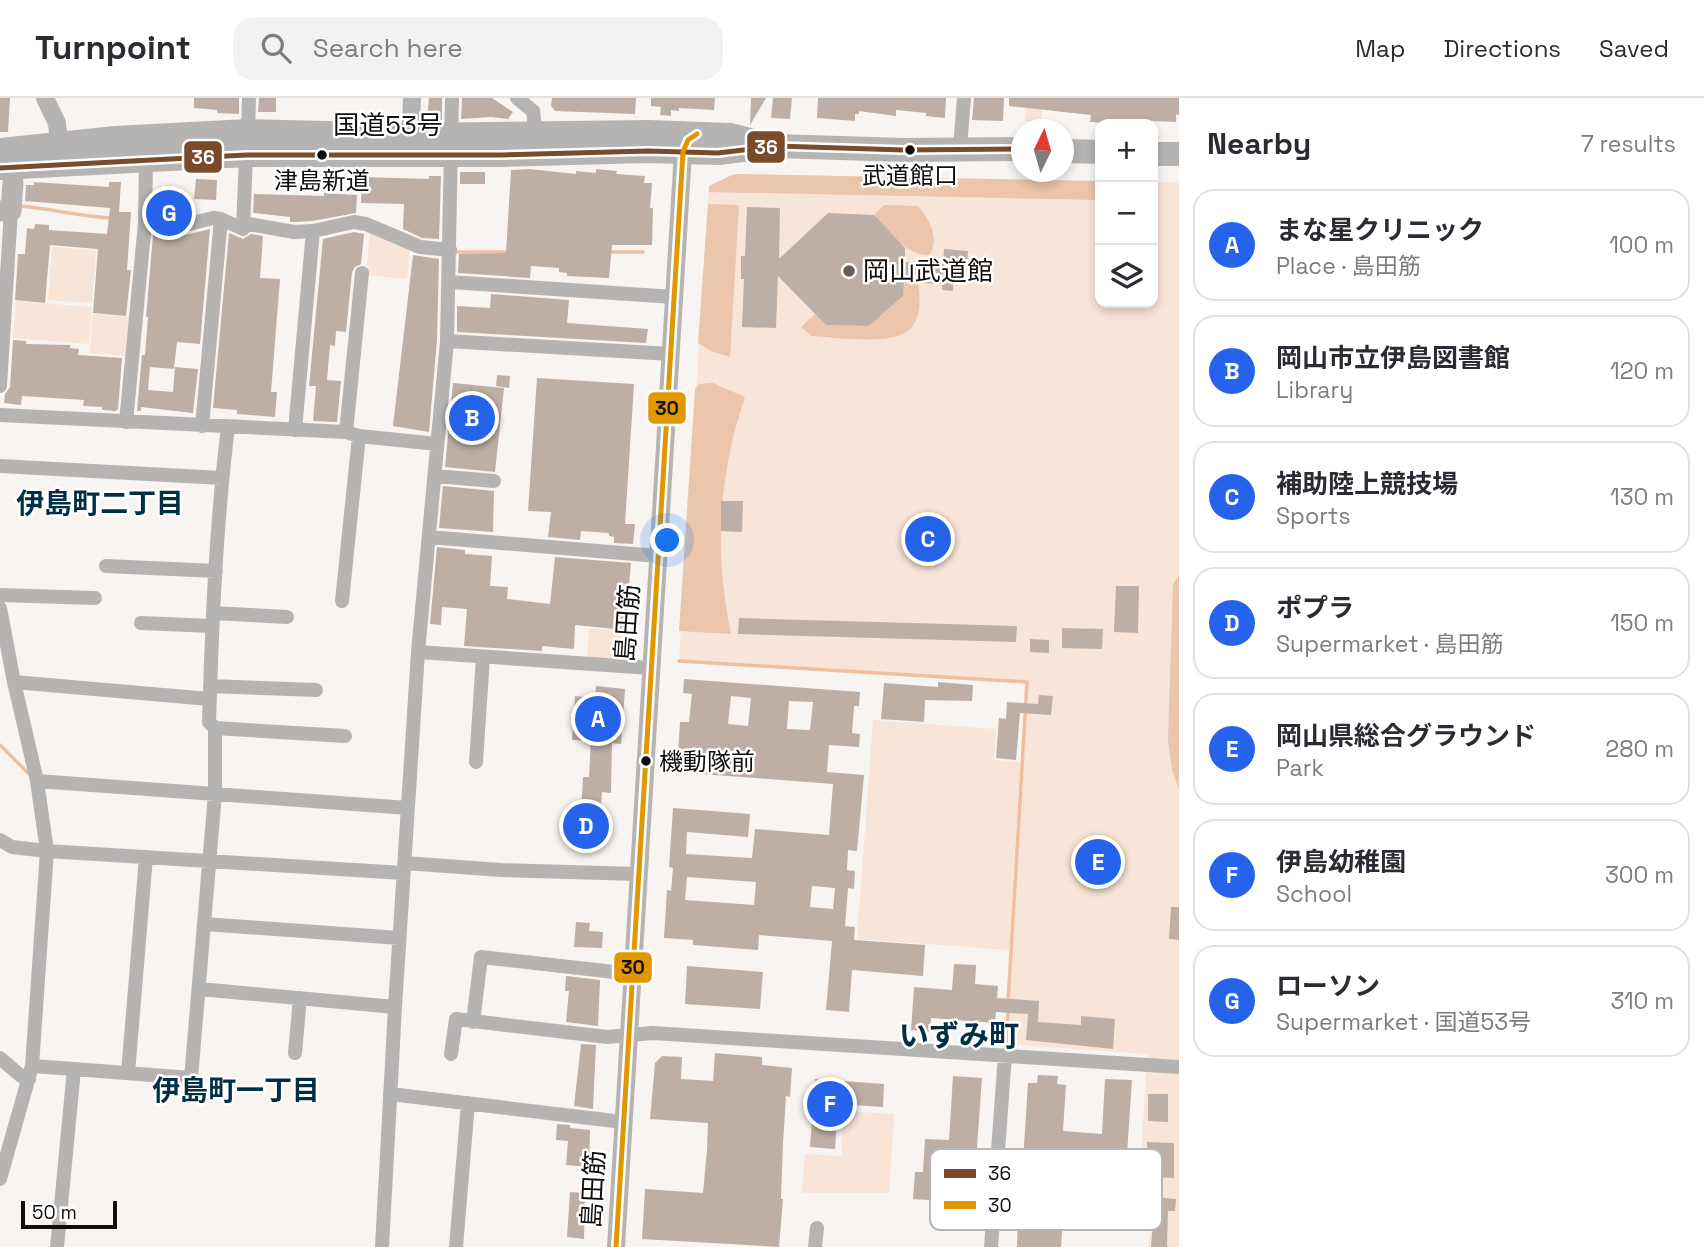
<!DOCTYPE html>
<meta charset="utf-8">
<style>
:root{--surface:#fff;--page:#f2f2f3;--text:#2b2b33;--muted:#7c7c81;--line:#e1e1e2;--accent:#2563eb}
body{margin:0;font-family:"Space Grotesk","Noto Sans JP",sans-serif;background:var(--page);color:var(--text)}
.controls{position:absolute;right:21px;top:21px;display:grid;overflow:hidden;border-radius:14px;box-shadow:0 4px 10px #0003}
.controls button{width:63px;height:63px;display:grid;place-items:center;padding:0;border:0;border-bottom:2px solid var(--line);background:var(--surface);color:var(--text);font:35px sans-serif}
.compass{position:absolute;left:1011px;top:21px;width:63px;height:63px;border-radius:50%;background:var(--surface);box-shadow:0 4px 10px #0003;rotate:5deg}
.scale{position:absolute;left:21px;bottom:18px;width:96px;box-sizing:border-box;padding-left:7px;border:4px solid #100d0b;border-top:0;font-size:19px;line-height:24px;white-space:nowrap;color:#100d0b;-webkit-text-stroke:5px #fff;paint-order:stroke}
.you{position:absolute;left:668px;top:443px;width:24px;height:24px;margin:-18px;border:5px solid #fff;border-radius:50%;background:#1a73e8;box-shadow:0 0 0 10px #1a73e833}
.badge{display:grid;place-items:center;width:46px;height:46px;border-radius:50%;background:var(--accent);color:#fff;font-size:23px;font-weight:700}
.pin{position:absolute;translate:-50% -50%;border:4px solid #fff;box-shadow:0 2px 7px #0006}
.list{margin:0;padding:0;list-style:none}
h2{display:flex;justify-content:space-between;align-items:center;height:91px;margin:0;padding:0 28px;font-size:30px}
h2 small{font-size:23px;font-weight:400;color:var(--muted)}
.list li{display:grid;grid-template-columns:46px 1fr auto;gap:21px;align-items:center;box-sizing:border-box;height:112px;margin:0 14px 14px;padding:0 14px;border:2px solid var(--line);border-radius:21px}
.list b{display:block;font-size:26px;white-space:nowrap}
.list p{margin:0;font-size:23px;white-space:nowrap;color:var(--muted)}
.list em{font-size:23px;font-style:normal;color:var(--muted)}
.icon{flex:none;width:38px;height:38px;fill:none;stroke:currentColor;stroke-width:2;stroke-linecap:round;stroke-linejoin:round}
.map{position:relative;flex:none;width:1179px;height:1149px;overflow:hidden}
header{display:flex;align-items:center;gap:42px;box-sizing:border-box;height:98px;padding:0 35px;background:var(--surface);border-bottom:2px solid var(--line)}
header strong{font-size:33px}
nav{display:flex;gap:38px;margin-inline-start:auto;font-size:24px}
.search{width:490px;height:63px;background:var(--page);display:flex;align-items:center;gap:18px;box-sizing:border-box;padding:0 24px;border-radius:21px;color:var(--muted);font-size:26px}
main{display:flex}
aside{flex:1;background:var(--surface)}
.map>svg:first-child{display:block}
.green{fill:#f9e4d8}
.forest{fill:#ebc5ac}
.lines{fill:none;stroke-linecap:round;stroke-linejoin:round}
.stream{stroke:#efbfa0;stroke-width:3.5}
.building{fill:#bdafa6;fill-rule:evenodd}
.minor{stroke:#b6b4b3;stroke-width:14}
.tertiary{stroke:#b6b4b3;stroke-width:18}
.secondary{stroke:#b6b3b1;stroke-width:21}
.trunk{stroke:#b6b4b3;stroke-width:24}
.bus-1-casing{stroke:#fff;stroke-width:10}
.bus-2-casing{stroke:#fff;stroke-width:10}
.bus-1{stroke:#7a4b2a;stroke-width:5}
.bus-2{stroke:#e09701;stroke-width:5}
.bus-dot{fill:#100d0b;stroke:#fff;stroke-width:2.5}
.poi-dot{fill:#615e5c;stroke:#fff;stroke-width:2.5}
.labels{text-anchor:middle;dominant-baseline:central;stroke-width:5;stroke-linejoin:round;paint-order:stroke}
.bus-label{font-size:24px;fill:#100d0b;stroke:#fff}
.street-label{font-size:26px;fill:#100d0b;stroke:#fff}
.poi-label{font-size:26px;fill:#100d0b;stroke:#fff;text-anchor:start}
.neighbourhood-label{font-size:28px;font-weight:bold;fill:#013045;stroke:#fff}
.quarter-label{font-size:30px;font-weight:bold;fill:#013045;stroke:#fff}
.key{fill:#fff;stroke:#b7b6b6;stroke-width:2}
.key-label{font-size:19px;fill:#100d0b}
.line-badge{stroke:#fff;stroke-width:2.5}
.badge-label{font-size:19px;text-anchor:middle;font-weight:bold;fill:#fff}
.pale-badge-label{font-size:19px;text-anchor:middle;font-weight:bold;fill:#111}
</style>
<header>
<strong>Turnpoint</strong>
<div class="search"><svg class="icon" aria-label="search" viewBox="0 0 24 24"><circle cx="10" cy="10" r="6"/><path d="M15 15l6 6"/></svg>Search here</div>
<nav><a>Map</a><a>Directions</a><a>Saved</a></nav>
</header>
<main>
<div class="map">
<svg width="1179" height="1149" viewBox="0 0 1179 1149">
<rect width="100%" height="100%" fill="#f8f4f2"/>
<path class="green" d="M1026,9L1042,10L1041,23H1025Z
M734,76L1100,83V205H1153V84L1179,85V1149H1149L1150,1125L1142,1110L1140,1077L1147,956L1007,946L1028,583L679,562L709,88Z
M370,132L410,149L407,181L366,177Z
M52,149L96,152L92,205L48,202Z
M16,203L92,209L89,246L13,240Z
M93,216L129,219L126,258L90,255Z
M589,530L629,533L627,565L587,562Z
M873,622L996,631L994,662L1020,664L1009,852L857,841Z
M844,1013L894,1016L889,1095H802L805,1056L841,1058Z"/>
<path class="forest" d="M734,76L1100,83V102L709,94V88Z
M708,106L739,107L730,259L711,253L698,245Z
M884,107L918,108C929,120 941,142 929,157C905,157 890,134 874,117Z
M904,184L918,185C920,200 922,220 909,232C893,248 834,239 811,238L801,229L815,216L826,227L869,228L903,198Z
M713,285L745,299C718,379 714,454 731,536L679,533L695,291L699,286Z
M1179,477V691L1172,672L1168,642L1173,487Z"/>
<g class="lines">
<path class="stream" d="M19,108C50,110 80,119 112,120
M456,154H508
M607,154H643
M679,563L1027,584L1008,905
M0,647L30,677
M1006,945L1008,913"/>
</g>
<path class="building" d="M0,0H10L8,34H0Z
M194,0H239V16L217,15V12L194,10Z
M259,0H276V14H258Z
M429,0H442V22L427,21Z
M462,0H492L513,14L508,21L491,19L461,21Z
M552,0H636L635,16L555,13L551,8Z
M651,0H715L714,12L679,10V13L671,12V18L660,17L661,9L651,8Z
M751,0H766L750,27V26Z
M773,0H792L790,21L771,20Z
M818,0H946L945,20L926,18V15L896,12V18L859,13V16H855V23L817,20Z
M974,0H1004L1003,23L972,22Z
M1009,0H1179V17L1176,16V24L1106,21V25L1090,24L1091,17L1009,8Z
M529,71L576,76V73L596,75V71L617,73L616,76L645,78L644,85H652L650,110H653L652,147H612L609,180L567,178V175L559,174V170L531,168L530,180L458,175L459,156L506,155L511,72Z
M460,74H485V86H460Z
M429,78H441L439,141L422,140L403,131L404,106L361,105L362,79L429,81Z
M196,81L217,82L216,102L194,101Z
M34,84L109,89V84H121L119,114H131L127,172H131L126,218L93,215L98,151L50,147L45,205L15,202L18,156H25L27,130L34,131L35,126L49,127V132L107,136L110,110L25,103L26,87H34Z
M324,95L357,97L356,115L312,123L295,124H290V119L253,115L254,96L324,98Z
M192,103L191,116L176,119L155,118V105Z
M747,109L780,110L779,161L828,115L874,117L905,150V164L943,166L944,151L968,153L967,167L954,166L953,193L942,192V186L904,184L903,198L869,228L826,227L778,178L776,230L742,229L744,181H741V158H745Z
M210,131L200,246L177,244L174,271L150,269L148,292L173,294L175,269L198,271L193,315L141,309V313H137L142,257H145L148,219H146L153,137L177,139Z
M354,134L364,136L361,166L355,169L352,174L346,234L336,233L335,248L330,247L327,282L341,283L337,324L313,323L316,288H309L323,141Z
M229,135L243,141L251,136L263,138L260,180L280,181L271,294H277L275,319L237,316V312L213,310Z
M413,157L439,161L437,242L429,334L393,328Z
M491,196L569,202L567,225L648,231L646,245L457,234V208L490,210Z
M13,242L26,243V246L70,247V250L79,251L78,257L122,260L118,311L116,313L102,312V309L83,308L84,302L22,298L21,307L4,305L5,296L10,289Z
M497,277L510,278L509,290L496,288Z
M537,280L634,286L625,426H635L633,446L614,445V439L609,438V435L581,433L580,442L548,439L551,414L528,413Z
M453,285L504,290L495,374L445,369Z
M443,388L494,393L493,434L439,430Z
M721,403H743L742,434L721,433Z
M437,449L465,452V456L492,458L490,488L508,489L507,501L550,506L555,459L631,465L625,532L575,527L574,551L542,548V553L464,548L467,511L442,509L441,527L430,526Z
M1116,488H1139L1138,535L1114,534Z
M739,520L1017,528L1016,544L738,536Z
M1062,530L1103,531L1102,551L1062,550Z
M1030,541L1049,542V555L1030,554Z
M684,581L860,594L859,608H854L852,635L860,636L859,649L829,647L827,674L864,677L857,753L848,752L847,772L855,773L854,791L848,790L845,828L855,829L854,842L925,847L923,878L852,872L849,914L826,912L832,843L759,837L758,852L693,847V842L664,840L667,792L671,793L673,770L669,769L673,710L750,716L748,739L687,734L686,756L752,760L755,731L829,737L833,686L677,674L680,624H689L692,596L683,595ZM731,598L751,600L748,628L728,626ZM789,603L813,604L810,632L787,631ZM687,779L756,784L754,807L685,802ZM812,788L835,790L833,811L810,809Z
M938,584L973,587L972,603L925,602L924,624L881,621L884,585L938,589Z
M596,588L625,591L621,646L612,645L611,695L602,694L598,749L579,748L583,679H589L591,643L572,642L575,598L595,600Z
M1039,597L1053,598L1051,617L1020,615L1016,662L996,660L999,620L1006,621L1007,604L1038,606Z
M1171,809H1179V842L1169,841Z
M576,824L590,825L589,833L603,834L602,850L574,849Z
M954,866L976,867L975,886L998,888L997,900L1039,903L1038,924L1081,927V918L1115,921L1113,951L1026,942L1028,916L996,914L995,925L931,920L930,934L911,932L914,889L952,892Z
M687,868L763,874L760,911L685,906Z
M566,878L600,882L598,928L566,924L569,893H565Z
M581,946L596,947L593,1011L574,1008Z
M715,955L762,959V967L792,970L790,999L786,998L783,1045L781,1101H783L779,1149L642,1141L645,1091L703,1095L707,1052L708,1025L650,1021L655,965L662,958L682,959L681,981L713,983Z
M1038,977L1058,978L1057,986L1066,987L1063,1033L1102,1036L1105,981L1132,982L1126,1071L1053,1066L1052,1087L1065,1088L1061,1149H1017L1019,1085L1031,1086L1032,1065L1023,1064L1028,985H1037Z
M953,978L982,980L973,1105L913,1101L915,1074H923L925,1041L949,1042Z
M815,981L884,986L883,1009L838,1006L835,1051L810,1049Z
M1148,996H1168V1024L1148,1023Z
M557,1026L570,1027V1030L590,1032L589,1069L566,1067L568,1043L556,1042Z
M1147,1044L1174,1045V1080L1149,1079Z
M570,1094L585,1095L584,1141L567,1139Z
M1155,1099L1176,1101L1175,1113H1168L1167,1149H1151Z"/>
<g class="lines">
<path class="minor" d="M517,0L533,13L536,39
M248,33L249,0
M960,50L964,0
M145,125L160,129H177L213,120L221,121L243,131L246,57
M243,125L294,134L313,133L354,124L366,126L420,149L450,152
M450,184L674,199
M447,243L671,256
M0,288L11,113
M0,317L346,334L359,338L437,346
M126,324L145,125L146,62
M202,328L221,121
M295,332L313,133
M346,334L362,175
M0,368L222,380
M435,378L494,383
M429,439L658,458
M106,468L216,473
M0,497L95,500
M342,503L359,338
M0,510L14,584L37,683L47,753L32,968L0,1081
M213,515L287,519
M141,525L212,528
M418,554L650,570
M14,584L209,601
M210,588L316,592
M215,630L345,638
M476,664L483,559
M37,683L408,710
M0,742L12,749L47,753L403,775
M405,765L501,772L638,776
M205,826L399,840
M200,891L395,909
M473,924L481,859L632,876
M295,955L300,900
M451,956L456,921L607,939L653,935L1179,969
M0,960L21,978L29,981
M32,968L74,971
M128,975L146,759
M390,996L623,1024
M57,1149L74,971L191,980L215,696V630L209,624C212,526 216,427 228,329
M382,1149L395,909L418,554L447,243L452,0
M456,1149L468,1005
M815,1149L817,1130
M991,1149L1005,957"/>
<path class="tertiary" d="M45,0L57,25L60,56
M410,49L412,0
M616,1149L683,54L687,44"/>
<path class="secondary" d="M0,113H11L13,84"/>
<path class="trunk" d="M0,52L115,40L248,33L410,37L648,34L731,37L758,44
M1064,53L1100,54
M1153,56H1179
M0,70L246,57H501L648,53L718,55L776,48L904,52L1021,51"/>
<defs>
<path id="bus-1" d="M0,70L246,57H501L648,53L718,55L776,48L904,52L1021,51"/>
<path id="bus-2" d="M616,1149L683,54L688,42L697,36"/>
</defs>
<use href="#bus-1" class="bus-1-casing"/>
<use href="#bus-2" class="bus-2-casing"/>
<use href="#bus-1" class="bus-1"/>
<use href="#bus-2" class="bus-2"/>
</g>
<g class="bus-dot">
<circle cx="910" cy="52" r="6"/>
<circle cx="322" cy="57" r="6"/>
<circle cx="646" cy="663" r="6"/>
</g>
<circle class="poi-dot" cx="849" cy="173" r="7"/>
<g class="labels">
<g class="bus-label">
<text x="910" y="77">武道館口</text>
<text x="322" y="82">津島新道</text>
<text x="659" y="663" text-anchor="start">機動隊前</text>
</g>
<g class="street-label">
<text x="388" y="27">国道53号</text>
<text transform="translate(627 525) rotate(-86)">島田筋</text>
<text transform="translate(593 1091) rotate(-87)">島田筋</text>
</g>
<g class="poi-label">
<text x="863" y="173">岡山武道館</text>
</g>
<g class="neighbourhood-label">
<text x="100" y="405">伊島町二丁目</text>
<text x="236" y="992">伊島町一丁目</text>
</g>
<g class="quarter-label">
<text x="959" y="937">いずみ町</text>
</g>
</g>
<rect x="930" y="1051" width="232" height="81" rx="10" class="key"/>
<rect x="944" y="1071" width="32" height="9" fill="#7a4b2a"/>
<rect x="944" y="1103" width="32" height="8" fill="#e09701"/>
<g class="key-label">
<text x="988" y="1082">36</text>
<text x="988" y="1114">30</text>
</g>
<g class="line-badge">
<rect x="746" y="32" width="40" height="34" rx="7" fill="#7a4b2a"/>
<rect x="183" y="42" width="40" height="34" rx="7" fill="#7a4b2a"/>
<rect x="647" y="293" width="40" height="34" rx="7" fill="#e09701"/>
<rect x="613" y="853" width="40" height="33" rx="7" fill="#e09701"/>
</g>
<g class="badge-label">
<text x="766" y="56">36</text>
<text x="203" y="66">36</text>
</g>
<g class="pale-badge-label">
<text x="667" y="317">30</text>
<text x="633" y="876">30</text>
</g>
</svg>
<div class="controls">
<button>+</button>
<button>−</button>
<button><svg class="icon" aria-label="layers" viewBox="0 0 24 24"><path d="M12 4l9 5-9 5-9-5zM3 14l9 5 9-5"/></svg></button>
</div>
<svg class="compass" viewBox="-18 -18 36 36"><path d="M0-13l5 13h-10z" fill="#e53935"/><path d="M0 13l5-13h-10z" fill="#7c7c81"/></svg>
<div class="scale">50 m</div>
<div class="you"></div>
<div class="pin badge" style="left:598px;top:621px">A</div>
<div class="pin badge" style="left:472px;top:320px">B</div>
<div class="pin badge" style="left:928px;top:441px">C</div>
<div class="pin badge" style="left:586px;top:728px">D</div>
<div class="pin badge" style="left:1098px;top:764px">E</div>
<div class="pin badge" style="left:830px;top:1006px">F</div>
<div class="pin badge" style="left:169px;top:115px">G</div>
</div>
<aside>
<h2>Nearby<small>7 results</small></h2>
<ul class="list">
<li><span class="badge">A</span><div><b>まな星クリニック</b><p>Place · 島田筋</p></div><em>100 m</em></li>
<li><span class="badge">B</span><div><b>岡山市立伊島図書館</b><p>Library</p></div><em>120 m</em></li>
<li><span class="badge">C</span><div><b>補助陸上競技場</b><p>Sports</p></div><em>130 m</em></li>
<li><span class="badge">D</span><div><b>ポプラ</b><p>Supermarket · 島田筋</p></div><em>150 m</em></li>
<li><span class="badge">E</span><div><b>岡山県総合グラウンド</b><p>Park</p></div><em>280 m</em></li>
<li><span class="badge">F</span><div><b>伊島幼稚園</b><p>School</p></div><em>300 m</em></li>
<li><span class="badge">G</span><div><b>ローソン</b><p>Supermarket · 国道53号</p></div><em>310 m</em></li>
</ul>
</aside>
</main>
